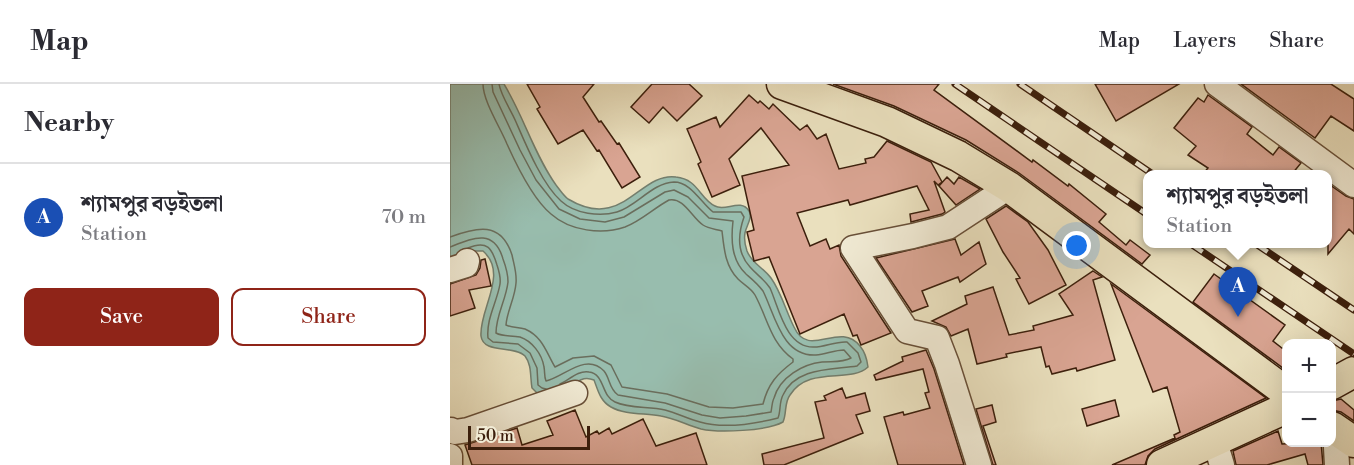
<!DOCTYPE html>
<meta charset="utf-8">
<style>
:root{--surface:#fff;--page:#f7f7f7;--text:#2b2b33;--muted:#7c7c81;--line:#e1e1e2;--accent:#8f2418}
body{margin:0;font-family:"Libre Bodoni","Noto Serif Bengali",serif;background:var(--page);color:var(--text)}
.controls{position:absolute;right:18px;bottom:18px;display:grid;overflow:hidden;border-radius:12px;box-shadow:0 6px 24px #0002}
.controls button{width:54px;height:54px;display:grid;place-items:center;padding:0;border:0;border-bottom:2px solid var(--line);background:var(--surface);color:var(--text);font:30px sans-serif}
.scale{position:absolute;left:18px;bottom:15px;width:122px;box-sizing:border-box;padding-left:6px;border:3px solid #3c1f0c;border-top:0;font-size:16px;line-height:21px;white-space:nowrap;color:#3c1f0c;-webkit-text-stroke:4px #f1ebd5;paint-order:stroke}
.you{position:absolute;left:627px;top:162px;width:21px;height:21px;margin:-15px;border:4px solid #fff;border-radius:50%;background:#1a73e8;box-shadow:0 0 0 9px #1a73e833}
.badge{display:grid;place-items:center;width:39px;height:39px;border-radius:50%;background:var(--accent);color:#fff;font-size:20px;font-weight:700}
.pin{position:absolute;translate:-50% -50px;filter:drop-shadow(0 2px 3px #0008)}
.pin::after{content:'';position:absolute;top:32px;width:21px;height:18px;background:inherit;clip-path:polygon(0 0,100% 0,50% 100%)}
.popup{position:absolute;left:693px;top:86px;width:189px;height:78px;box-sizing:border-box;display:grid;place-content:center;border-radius:12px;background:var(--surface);filter:drop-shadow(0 2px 4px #0005);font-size:20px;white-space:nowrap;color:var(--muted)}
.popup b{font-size:22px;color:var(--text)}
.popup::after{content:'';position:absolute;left:50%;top:100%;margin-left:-12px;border:12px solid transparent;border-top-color:var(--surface)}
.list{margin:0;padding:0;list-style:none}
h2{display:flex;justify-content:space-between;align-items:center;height:78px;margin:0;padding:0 24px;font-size:26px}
h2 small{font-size:20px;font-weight:400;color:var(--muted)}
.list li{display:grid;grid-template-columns:39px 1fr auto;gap:18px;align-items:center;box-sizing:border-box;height:108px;padding:0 24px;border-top:2px solid var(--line)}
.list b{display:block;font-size:22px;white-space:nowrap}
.list p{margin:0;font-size:20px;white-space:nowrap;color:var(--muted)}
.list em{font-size:20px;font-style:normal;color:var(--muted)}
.actions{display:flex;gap:12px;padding:18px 24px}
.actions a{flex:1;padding:14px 0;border:2px solid var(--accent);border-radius:12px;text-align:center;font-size:21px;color:var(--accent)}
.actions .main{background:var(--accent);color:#fff}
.map{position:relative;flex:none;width:904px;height:381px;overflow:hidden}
header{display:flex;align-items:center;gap:36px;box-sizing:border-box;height:84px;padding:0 30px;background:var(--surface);border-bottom:2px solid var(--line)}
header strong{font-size:28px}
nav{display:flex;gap:33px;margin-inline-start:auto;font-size:21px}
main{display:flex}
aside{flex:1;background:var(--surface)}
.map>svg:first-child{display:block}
.water{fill:#98bdae;stroke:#737e6d;stroke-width:1.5}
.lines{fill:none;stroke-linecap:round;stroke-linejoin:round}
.shore{stroke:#6a6e5d;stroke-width:1.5}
.building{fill:#d9a492;stroke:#3c1f0c;stroke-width:1.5}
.minor-casing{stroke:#684f38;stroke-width:27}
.major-casing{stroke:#3c1f0c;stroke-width:33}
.minor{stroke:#f1ebd5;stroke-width:24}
.major{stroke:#eae0be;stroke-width:30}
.rail-casing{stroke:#3c1f0c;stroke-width:7}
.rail{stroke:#f1ebd5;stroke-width:4.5;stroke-dasharray:14;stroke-linecap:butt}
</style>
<header>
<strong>Map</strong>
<nav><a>Map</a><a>Layers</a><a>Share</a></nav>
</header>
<main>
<aside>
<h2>Nearby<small></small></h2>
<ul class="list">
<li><span class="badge" style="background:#1a4fb4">A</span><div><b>শ্যামপুর বড়ইতলা</b><p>Station</p></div><em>70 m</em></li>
</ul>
<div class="actions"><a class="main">Save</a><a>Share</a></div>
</aside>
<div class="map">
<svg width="904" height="381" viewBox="0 0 904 381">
<rect width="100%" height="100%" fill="#eae0be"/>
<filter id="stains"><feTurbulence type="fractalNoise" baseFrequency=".00333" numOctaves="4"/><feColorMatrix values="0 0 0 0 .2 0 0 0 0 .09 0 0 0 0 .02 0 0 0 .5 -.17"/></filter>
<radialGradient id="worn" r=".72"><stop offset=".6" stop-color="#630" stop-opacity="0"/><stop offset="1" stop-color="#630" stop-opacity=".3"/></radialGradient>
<path class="water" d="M0,0H54C74,33 84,70 106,101C110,106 113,111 118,115C173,148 189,88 226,93C248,95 250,115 265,122C275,128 291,114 299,127C303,134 296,142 295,149C294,154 295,161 297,167C302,180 313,183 321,194C331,208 336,227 344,243C359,276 389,236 410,262C415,268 417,275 418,283C400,300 359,281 340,311C334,319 337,329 333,338C317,347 269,349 251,345C237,341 224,334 211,332C195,329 175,331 161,323C150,317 148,306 144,296C132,291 128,299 117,303C109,307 98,308 88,310L82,304C80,293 82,281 75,272C64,261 33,270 31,252C29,225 59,190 33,167H25L0,177Z"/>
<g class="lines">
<path class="shore" d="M49,0C51,12 61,26 66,38C76,61 92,100 111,117C125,130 150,133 167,128C187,122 202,99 224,98C241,98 251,119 263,128H291L294,133C288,150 286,168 300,183C307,191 314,195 320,204C329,224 336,264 364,263C375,263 386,257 397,258L408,269L411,278L407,282C382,286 346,283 333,311C329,318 331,327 328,334C304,340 274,345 250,338C238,335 227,329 215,326C199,322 180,325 165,318C151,312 155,290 139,288C128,286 119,296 110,300
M0,153C27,143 51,137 62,171C64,181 67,189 66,199C65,214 57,227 56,241C62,244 68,243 75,245C93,253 96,268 105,283L123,274L144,272L161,281L172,303L217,310L259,323L283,324L313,320C318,300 327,290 343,278V275C320,258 318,235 305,211C301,204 294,201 288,195C275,182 274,164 272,147C266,145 259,145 253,141C242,134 234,113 219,116C204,124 191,137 175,143C152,151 120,147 101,130C84,116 66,80 57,60C50,43 33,17 33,0
M0,163C23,154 44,144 53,175C56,183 58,190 58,198C56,216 46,231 46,249C53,253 61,251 70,253C82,257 92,270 94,283C95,288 94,292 96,297C114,293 136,268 154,287C160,294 159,305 168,311L215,319L252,331L270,334L296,332L321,328C322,323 322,318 324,314C330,293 353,280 372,278C382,277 392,279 401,274L394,266C385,266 376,270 366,271C332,273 325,231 313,207C308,200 303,196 296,190C281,176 281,155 283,137L259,134L238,113L224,106L215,108L174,133L155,138L130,135L109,125L86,96L70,66L43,8L42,0
M18,164C37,156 42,164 47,181C49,187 51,193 50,200C47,218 36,235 38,254L43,258L68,260L80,269L87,284L88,301L92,304L96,305"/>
</g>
<path class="building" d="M77,0H144L133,13L149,38L151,37L167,60L169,59L190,93L172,104L149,66L147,67L133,46L108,60L87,25L90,23Z
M202,0H239L252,12L227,37L213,23L199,39L181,23Z
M383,0H489L484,6L582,78L583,76L618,102L619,100L656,130L649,138L676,161L680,156L700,171L692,180L569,89L516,56L444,22Z
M645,0H729L666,37Z
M791,0H881L904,15V47L881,32L865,54Z
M299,11L308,19L310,17L319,25L323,20L350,46L357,41L367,55L376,50L389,85L416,79L415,75L424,73L437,57L481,78L492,98L488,101L484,97L495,128L492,130L461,138L460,130L479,126L467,102L400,121L398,116L347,129L360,162L376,155L380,165L389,161L391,172L441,249L411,261L407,251L403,252L394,230L350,250L319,173L304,177L297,148L304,146L292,92L339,81L311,44L279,75L290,101L262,113L248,80L251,78L237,45L266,33L270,43Z
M758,11L802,43L797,50L823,71L829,63L851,79L842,90H753L758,84L738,71L746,62L724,44L748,14L754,18Z
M497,93L504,100L509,93L530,105L506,121L489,102Z
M880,101L896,112L904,115V150L899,145L878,170V105Z
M556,122L578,138L598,166L616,201L579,220L566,195L570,194L553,168L536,135Z
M505,155L511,171L529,158L536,180L510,198L508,193L472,207L478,222L462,228L426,174Z
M35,175L41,202L19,206L25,224L0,232V200L26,191L30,184L31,176Z
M643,187L652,193L643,196L665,276L627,287L626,284L602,290L599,282L596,283L591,263L556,270L557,273L527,280L518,245L501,252L496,243L482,237L517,220L515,212L543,203L559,251L584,246L583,242L623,231L609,210Z
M764,190L835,241L823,257L837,268V287L743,218Z
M661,200L816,314L705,365L698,372L695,381H662L725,354L724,351L730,348L717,303L703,308Z
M476,266L484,285L514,381H448L434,333L453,328L454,331L480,324L475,309L479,308L473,285L426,296L424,291L453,277L452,273Z
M392,304L396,314L415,309L420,327L406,331L413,349L334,381H314L312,370L374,354L365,318L376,316L374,312Z
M891,315L904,326V337L891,328L882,326V317Z
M665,316L669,332L637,342L632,325Z
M542,321L546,338L533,342L546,381H543L526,325Z
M125,326L136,353L147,347L149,350L159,344L162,350L193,335L206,362L246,349L257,381H22L15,361L67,344L72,361L103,351L97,337Z
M828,347L832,360L871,358L873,381H858L855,370L817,381H786L783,367Z"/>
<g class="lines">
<defs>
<path id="minor" d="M767,0L904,101
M0,186L16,181L17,177
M1,346L5,348L18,346L125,309
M885,346L887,381
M765,358L772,381
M0,372V381
M529,381L497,280L487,254L457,247L403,164L463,152L498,143L559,103"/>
<path id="major" d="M332,0L437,38L508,72L559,103L836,308
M882,300L904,288
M882,343L904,358
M712,381L836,324"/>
</defs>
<use href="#minor" class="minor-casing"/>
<use href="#major" class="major-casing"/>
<use href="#minor" class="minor"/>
<use href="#major" class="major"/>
<defs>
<path id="rail" d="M505,0L698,131
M570,0L704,91
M741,160L904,270
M806,160L904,226"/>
</defs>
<use href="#rail" class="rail-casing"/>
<use href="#rail" class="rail"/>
</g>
<rect width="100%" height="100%" filter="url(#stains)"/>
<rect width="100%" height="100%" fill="url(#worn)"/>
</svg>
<div class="controls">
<button>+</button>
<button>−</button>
</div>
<div class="scale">50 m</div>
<div class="you"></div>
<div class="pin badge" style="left:788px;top:233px;background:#1a4fb4">A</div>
<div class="popup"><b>শ্যামপুর বড়ইতলা</b>Station</div>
</div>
</main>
